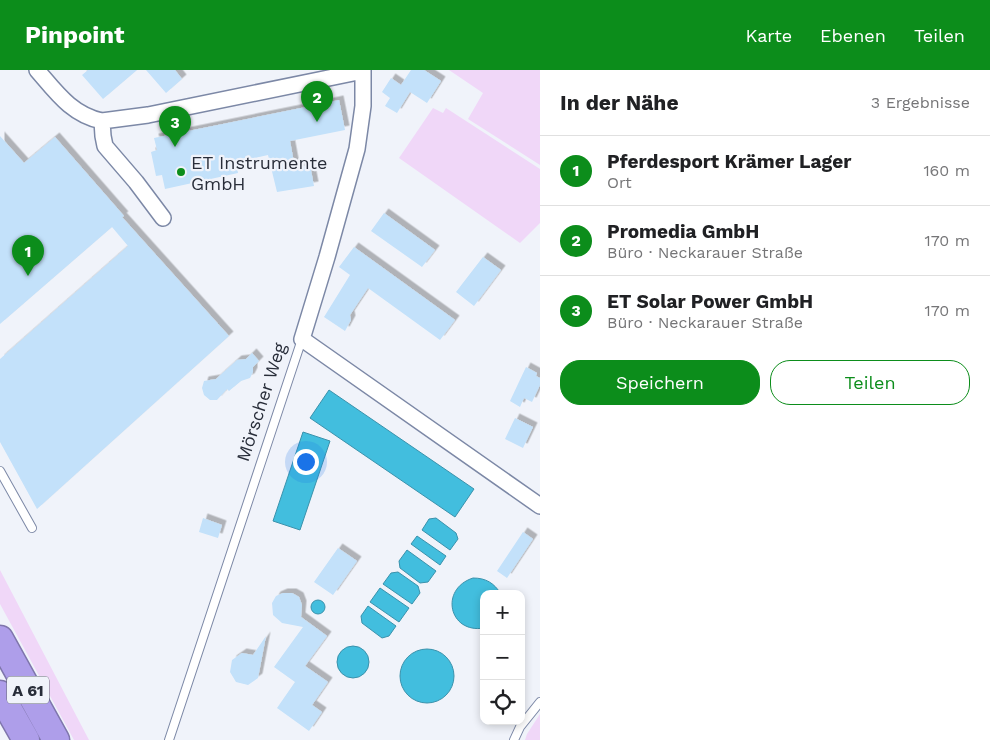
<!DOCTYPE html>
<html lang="de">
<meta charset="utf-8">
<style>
:root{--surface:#fff;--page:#f6f6f6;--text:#202124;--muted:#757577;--line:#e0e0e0;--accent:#0c8d1b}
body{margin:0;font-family:"Work Sans",sans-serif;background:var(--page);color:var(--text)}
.controls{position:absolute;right:15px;bottom:15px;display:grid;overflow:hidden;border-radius:10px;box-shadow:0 2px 8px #0003}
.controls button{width:45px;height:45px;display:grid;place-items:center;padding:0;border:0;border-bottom:1px solid var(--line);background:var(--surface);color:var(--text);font:25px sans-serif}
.you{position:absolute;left:305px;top:391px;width:18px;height:18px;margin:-12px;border:4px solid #fff;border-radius:50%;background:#1a73e8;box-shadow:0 0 0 8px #1a73e833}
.badge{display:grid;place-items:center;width:32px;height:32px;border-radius:50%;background:var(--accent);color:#fff;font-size:16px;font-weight:700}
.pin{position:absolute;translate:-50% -41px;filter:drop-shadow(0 1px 2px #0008)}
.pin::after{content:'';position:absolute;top:26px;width:18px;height:15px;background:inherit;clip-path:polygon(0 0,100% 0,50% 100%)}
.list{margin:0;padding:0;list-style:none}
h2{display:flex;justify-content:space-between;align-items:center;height:65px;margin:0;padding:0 20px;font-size:21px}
h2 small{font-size:16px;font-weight:400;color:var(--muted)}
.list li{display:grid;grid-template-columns:32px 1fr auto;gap:15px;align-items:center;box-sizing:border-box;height:70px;padding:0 20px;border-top:1px solid var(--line)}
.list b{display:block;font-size:19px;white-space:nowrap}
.list p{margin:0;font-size:16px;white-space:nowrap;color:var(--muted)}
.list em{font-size:16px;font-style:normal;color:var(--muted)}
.actions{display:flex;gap:10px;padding:15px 20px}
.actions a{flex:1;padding:11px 0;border:1px solid var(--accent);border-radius:20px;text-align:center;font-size:18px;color:var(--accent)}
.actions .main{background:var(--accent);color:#fff}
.icon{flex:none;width:28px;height:28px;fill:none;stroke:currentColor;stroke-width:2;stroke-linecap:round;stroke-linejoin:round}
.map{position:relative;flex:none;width:540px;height:670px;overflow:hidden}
header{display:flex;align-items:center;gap:30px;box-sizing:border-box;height:70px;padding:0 25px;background:var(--accent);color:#fff}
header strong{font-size:24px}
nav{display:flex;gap:28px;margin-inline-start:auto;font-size:18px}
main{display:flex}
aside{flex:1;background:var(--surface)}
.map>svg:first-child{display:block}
.green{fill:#f0d7f8}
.water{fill:#42bede;stroke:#3a92ac}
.building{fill:#c3e1fa;filter:url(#shadow)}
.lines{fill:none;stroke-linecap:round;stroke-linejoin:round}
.service-casing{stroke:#7c88a6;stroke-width:10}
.minor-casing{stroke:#7c88a6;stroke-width:18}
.motorway-casing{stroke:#7f76ac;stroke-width:29}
.service{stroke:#fff;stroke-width:8}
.minor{stroke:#fff;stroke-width:15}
.motorway{stroke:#ae9eea;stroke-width:26}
.poi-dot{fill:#0c8d1b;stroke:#f0f3fa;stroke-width:2}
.labels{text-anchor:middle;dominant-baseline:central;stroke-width:4.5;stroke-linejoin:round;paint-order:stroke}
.shield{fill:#f0f3fa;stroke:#646873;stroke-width:1}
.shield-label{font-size:16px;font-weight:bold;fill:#282d39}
.poi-label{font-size:18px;fill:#282d39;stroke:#f0f3fa;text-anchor:start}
.street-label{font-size:18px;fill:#282d39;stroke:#f0f3fa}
</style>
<header>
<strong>Pinpoint</strong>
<nav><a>Karte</a><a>Ebenen</a><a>Teilen</a></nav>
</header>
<main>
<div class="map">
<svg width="540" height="670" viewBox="0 0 540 670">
<defs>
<filter id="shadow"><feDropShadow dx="4.5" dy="-4.5" stdDeviation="0" flood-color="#0004"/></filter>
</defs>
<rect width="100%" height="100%" fill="#f0f3fa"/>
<path class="green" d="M449,0H540V95L468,49L483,23Z
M433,38L443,43L446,38L540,99V153L520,173L399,88Z
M0,500L89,670H74L0,534Z
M540,644V670H525L527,664Z"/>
<path class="water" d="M329,320L474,419L455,447L310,348Z
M303,362L330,371L300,460L273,451Z
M436,448L456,463L458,469L450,480L422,460L429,449Z
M417,466L446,486L440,495L411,474Z
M407,480L436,501L428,512L420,513L400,498L399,491Z
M398,502L418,516L420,523L412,534L383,514L391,503Z
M473,508C486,508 494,513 501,524H484V558C449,564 439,519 473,508Z
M380,518L409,538L399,552L370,532Z
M311 537a7 7 0 1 1 14 0a7 7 0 1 1-14 0Z
M368,536L396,556L389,566L382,568L362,553L361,546Z
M337 592a16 16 0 1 1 32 0a16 16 0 1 1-32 0Z
M400 606a27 27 0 1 1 54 0a27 27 0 1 1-54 0Z"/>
<path class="building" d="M88,0H137L103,29L82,5Z
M146,0H175L182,9L166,23Z
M411,0H424L441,11L427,33L410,22L397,43L385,36L390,28L382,22L391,8L401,15Z
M319,30L320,34L339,30L345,60L290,71L295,98L310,95L314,116L277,122L268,85L236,92L238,103L165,119L162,105L156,106L151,82L157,80L154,68L306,37L303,34Z
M0,66L24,93L55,67L124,146L122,147L139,166L229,266L37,439L0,372V289L128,176L112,157L0,254Z
M384,143L435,180L422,197L371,161Z
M354,177L455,250L440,270L368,218L350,245L351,250L345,261L324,247L350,205L339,197Z
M483,187L501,200L474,236L456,222Z
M252,283L259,291L253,297V302L250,308L241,311L229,321L227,319L217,330H210L204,325L202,318L204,311L216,309L237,290L246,289Z
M526,297L537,303L536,306L540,308V315L532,332L524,328L520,337L510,331Z
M515,348L533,357L523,378L505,369Z
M203,448L222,455L218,468L199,462Z
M523,462L533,469L507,508L497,501Z
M338,478L357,491L333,525L314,512Z
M283,523H292L299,527L302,535L301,547L327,566L305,596L328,612L312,635L322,642L309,661L277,638L295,612L274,597L303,557L282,553L273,545L272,533L276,526Z
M266,566L258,608L248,615L236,612L230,602L232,590L242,583L253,585Z"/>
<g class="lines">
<defs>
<path id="service" d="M0,401L32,458
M169,670L302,269
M514,670L520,657L540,632"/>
<path id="minor" d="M37,0C56,22 72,45 102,51L103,66L105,76L136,112L163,148
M363,0V36L357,79L327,187L302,269L540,436
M102,51L148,45L363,1"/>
<path id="motorway" d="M0,569L56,670
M0,624L26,670"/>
</defs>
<use href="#service" class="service-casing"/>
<use href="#minor" class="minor-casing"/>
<use href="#motorway" class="motorway-casing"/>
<use href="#service" class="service"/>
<use href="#minor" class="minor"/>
<use href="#motorway" class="motorway"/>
</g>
<circle class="poi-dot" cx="181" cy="102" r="5"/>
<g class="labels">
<rect class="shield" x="7" y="606.5" width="42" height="27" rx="4"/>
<g class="shield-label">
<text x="28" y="620">A 61</text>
</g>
<g class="poi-label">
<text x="191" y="92">ET Instrumente<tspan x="191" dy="21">GmbH</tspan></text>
</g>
<g class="street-label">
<text transform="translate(261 332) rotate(-72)">Mörscher Weg</text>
</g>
</g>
</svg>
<div class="controls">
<button>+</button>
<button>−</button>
<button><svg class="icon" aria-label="locate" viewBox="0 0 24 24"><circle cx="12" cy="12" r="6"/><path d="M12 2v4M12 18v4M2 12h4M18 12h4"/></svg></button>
</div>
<div class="you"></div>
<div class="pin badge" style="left:28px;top:206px">1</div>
<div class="pin badge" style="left:317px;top:52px">2</div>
<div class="pin badge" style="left:175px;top:77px">3</div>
</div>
<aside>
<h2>In der Nähe<small>3 Ergebnisse</small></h2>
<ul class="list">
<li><span class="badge">1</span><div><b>Pferdesport Krämer Lager</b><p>Ort</p></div><em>160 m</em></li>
<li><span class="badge">2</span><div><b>Promedia GmbH</b><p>Büro · Neckarauer Straße</p></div><em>170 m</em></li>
<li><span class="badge">3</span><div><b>ET Solar Power GmbH</b><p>Büro · Neckarauer Straße</p></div><em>170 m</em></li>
</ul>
<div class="actions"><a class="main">Speichern</a><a>Teilen</a></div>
</aside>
</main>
